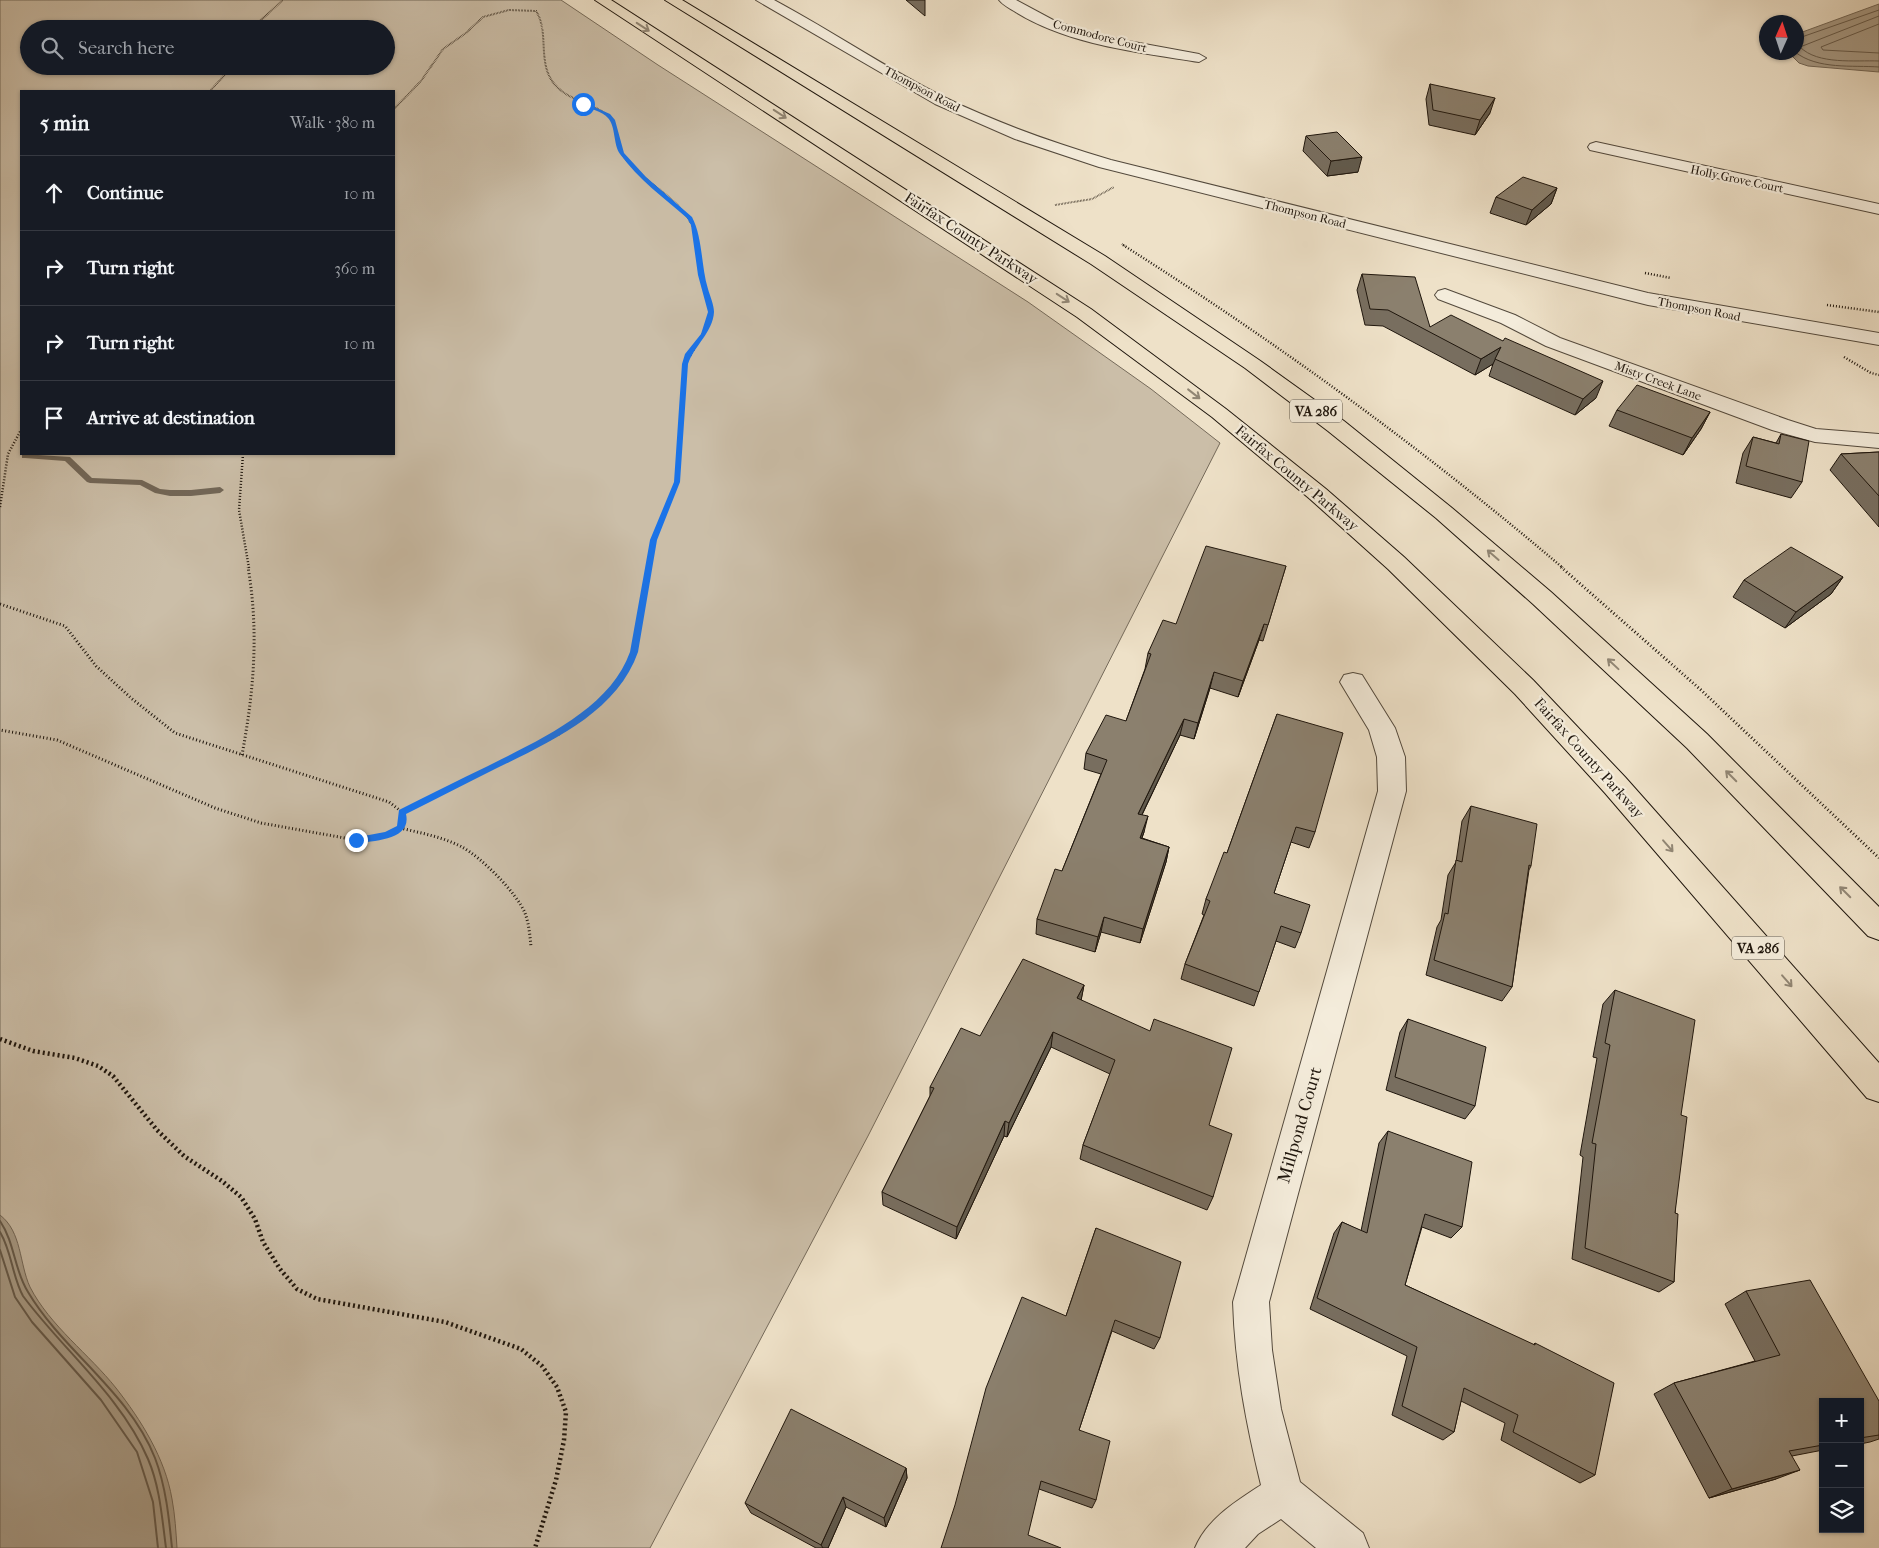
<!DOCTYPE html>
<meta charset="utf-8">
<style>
:root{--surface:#171b24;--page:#242831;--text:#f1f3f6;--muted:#9ea1a6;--line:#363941}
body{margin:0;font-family:"IM FELL French Canon",serif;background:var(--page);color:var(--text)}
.controls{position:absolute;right:15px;bottom:15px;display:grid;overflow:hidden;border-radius:0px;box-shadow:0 1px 4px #0004}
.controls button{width:45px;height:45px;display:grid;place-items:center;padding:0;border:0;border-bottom:1px solid var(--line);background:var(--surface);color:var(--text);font:25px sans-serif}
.compass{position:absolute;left:1759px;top:15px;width:45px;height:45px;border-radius:50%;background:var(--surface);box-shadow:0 1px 4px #0004;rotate:3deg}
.stop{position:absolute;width:15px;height:15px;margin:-11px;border:4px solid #1a73e8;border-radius:50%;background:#fff}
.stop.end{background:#1a73e8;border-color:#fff;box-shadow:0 1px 5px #0008}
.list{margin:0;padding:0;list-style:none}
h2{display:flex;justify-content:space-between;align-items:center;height:65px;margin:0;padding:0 20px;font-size:21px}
h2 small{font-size:16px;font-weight:400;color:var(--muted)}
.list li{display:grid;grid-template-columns:32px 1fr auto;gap:15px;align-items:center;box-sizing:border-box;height:75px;padding:0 20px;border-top:1px solid var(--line)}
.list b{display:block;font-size:19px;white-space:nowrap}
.list em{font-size:16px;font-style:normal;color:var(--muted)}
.icon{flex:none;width:28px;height:28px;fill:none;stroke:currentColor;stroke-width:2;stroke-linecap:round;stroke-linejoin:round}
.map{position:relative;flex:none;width:1879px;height:1548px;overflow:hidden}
.search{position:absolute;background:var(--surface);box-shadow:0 1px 4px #0004;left:20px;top:20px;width:375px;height:55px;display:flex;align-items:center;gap:12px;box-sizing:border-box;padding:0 18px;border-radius:28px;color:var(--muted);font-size:19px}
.panel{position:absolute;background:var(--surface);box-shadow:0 1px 4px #0004;left:20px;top:90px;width:375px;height:365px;border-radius:0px}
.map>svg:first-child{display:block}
.green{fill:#cbbea8;stroke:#756a5a;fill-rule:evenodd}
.water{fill:#a89c88;stroke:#716657}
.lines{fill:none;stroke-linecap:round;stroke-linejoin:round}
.shore-far1{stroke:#64594a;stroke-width:1}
.shore{stroke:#64594a;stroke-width:2}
.stream{fill:#716657;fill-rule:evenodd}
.minor-casing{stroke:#53493c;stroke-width:2}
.tertiary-casing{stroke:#53493c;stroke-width:2}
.trunk-casing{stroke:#1f160d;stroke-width:2}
.path-far3{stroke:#1f160d;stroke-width:2;stroke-dasharray:0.5 1;stroke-linecap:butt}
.path-far2{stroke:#1f160d;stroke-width:2.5;stroke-dasharray:1 2;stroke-linecap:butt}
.path-far1{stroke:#1f160d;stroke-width:3;stroke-dasharray:1 2.5;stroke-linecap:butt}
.path{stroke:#1f160d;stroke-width:4.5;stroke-dasharray:2 3;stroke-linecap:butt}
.minor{fill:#f4ecdb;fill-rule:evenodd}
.tertiary{fill:#f4ecdb;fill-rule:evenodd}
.trunk{fill:#eee1c8;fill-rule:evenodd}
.wall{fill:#786e5f;stroke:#1f160d}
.shaded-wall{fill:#615a4d;stroke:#1f160d}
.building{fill:#8b806e;stroke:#1f160d}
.oneway{stroke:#918674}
.route{fill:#1a73e8}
.labels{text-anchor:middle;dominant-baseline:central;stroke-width:4.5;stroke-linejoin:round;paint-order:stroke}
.far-street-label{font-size:12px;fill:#1f160d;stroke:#f4ecdb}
.shield{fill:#f4ecdb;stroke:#5f564b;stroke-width:1}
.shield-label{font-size:14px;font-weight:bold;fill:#1f160d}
.street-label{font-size:15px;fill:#1f160d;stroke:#f4ecdb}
.near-street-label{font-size:18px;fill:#1f160d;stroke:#f4ecdb}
</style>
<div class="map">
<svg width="1879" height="1548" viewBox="0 0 1879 1548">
<rect width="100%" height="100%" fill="#eee1c8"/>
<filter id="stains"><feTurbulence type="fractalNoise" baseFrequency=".004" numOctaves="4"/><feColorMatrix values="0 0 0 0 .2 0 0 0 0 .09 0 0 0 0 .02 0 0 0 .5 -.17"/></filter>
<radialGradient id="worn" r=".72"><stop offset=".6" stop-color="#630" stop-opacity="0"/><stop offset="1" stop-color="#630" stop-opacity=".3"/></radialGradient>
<path class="green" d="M0,0H561L658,65L1028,302L1151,389L1220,443L868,1136L650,1548H0ZM29,29H386V66H29ZM21,91H394V454H21Z"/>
<path class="water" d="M1879,4V72L1808,66L1799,63L1789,53L1796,52L1797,34Z
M0,1215C22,1232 19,1263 30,1287C50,1326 89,1354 116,1388C141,1420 165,1458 172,1499C175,1515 176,1532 177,1548H0Z"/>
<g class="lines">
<path class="shore-far1" d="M1879,16L1800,47C1818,65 1855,60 1879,61
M1879,24L1821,47L1823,50L1879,53
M1796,39L1879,10
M1795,52C1818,70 1852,65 1879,67"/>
<path class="shore" d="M0,1221C15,1243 14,1270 28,1292C63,1351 129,1392 155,1458C166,1487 169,1518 172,1548
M0,1232C12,1252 12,1276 23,1296C63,1350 121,1396 148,1459C160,1487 162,1518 166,1548
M0,1250L15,1297L32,1322L101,1400L137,1452L153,1502L158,1548"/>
<path class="stream" d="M22,454L70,457L92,478L142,480L160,489L170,490H191L220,487L224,490L220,493L191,496H170L155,493L140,485L90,483L87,482L65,461L25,458H22Z"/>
<defs>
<path id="minor" d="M999,0H1016L1055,21L1101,36L1199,54L1206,58L1199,62C1137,52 1068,45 1014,11C1009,8 1003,5 999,0Z
M1596,142L1879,204V214L1590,150L1588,147L1590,144Z
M1445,289L1515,315L1560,338L1788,420L1816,429L1879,434V448L1815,442L1772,430L1546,346L1501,323L1438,299L1435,295L1438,291Z
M1353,673L1362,675L1395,728L1405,757L1406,791L1269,1302L1272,1350L1281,1409L1300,1482L1363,1533L1369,1548H1316L1281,1519L1258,1534L1245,1548H1195C1207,1519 1235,1502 1261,1485C1246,1423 1235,1366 1233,1302L1378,791L1377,757L1369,730L1340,682L1344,675Z"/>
<path id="tertiary" d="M756,0H774C832,31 887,69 946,98C999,124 1055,143 1111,160L1648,293L1879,333V345L1648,305L1099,167L1015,139L935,104Z"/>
<path id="trunk" d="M595,0H611L1091,309L1226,409L1326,489L1404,557L1533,680L1625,777L1879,1063V1102L1867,1098L1605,793L1515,694L1388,569L1310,499L1212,417L1077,317Z
M665,0H682L1105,256L1259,360L1344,421L1452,508L1551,592L1707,734L1879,907V940L1868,936L1687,748L1533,604L1436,518L1328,431L1245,368L1091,264Z"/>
</defs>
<use href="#minor" class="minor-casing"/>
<use href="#tertiary" class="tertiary-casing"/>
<use href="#trunk" class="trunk-casing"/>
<path class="path-far3" d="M251,29L283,0
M210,91L233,66
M394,109L421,81L443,49L466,33L483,17L509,10L536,11C549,31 538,60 552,81C566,101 590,101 607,115C619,124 614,142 622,154C645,188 693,200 698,246
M1055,205L1092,199L1114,187
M1122,244L1125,246"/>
<path class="path-far2" d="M1123,245C1279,344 1422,448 1563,568
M1645,273L1671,278
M1827,305L1879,312
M1844,357L1871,373L1879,375
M243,454L239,510L249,568
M0,507L8,454L21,430
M649,568L654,540L677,482L685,364L704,332L710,315L709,298L700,270L698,245"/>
<path class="path-far1" d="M1561,567L1701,690L1879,858
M0,604L65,626L96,666L131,698L175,733L389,802L402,812L404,820L400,828L387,835L356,840L261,823L215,808L57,740L0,730
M242,755C254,690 259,632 248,567
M402,812L559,734L610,693L622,678L634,652L649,567
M400,828C421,833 443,837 462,847C482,858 516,892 525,913C529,924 530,936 531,947"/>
<path class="path" d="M0,1039L33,1051L75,1058L98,1066L113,1076L157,1130L184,1156L222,1181L241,1197L255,1219L263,1242L280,1269L297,1289L317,1299L445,1322L521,1349L542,1366L557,1387L566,1412L564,1440L556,1480L535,1548"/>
<use href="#minor" class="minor"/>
<use href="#tertiary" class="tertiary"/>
<use href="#trunk" class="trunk"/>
</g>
<path class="wall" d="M906,0H925V16Z
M1430,84L1490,113L1475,135L1429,125L1426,99Z
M1306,136L1358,172L1327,176L1303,151Z
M1557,188L1551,204L1526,225L1490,213L1496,197Z
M1362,274L1430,327L1596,398L1575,415L1489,376L1493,364L1475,375L1383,326L1365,325L1357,290Z
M1617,410L1710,412L1701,429L1683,455L1609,426Z
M1781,434L1802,482L1791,498L1736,483L1743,453L1753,437L1776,443Z
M1879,452V527L1830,470L1841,454Z
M1286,566L1263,641L1259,640L1238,697L1210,688L1194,739L1180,735L1142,815L1144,832L1142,838L1169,847L1166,862L1140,943L1101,932L1095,952L1036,934L1037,919L1062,871L1101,774L1084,769L1086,753L1126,721L1145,669L1148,653L1176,624Z
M1843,577L1831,594L1785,628L1733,597L1744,580Z
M1277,714L1315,832L1309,848L1291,842L1274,893L1301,933L1295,948L1276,941L1254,1006L1181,979L1185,964L1204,915L1202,914L1206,899L1227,853Z
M1471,806L1531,866L1529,870L1512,987L1502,1001L1426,975L1437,927L1441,920L1448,875L1456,862L1462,821Z
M1084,985L1081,1000L1209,1125L1213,1197L1207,1210L1080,1159L1083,1145L1110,1074L1051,1047L1007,1137L1004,1136L956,1239L883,1205L882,1192L930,1096V1087L980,1036Z
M1615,990L1681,1115L1675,1213L1674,1282L1659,1292L1572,1259L1583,1157L1580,1155L1597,1058L1593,1057L1603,1004Z
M1408,1019L1475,1106L1465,1119L1386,1090L1400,1032Z
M1388,1131L1462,1227L1451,1238L1422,1227L1405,1285L1533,1345L1535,1343L1595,1475L1580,1483L1501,1440L1505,1423L1461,1401L1454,1432L1443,1440L1392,1415L1407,1356L1310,1309L1334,1233L1342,1222L1361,1231L1379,1143Z
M1096,1228L1160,1338L1154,1349L1112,1331L1079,1430L1096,1500L1092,1508L1039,1489L1066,1316Z
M1746,1291L1879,1401V1439L1870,1442L1860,1444V1402H1823V1450L1792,1456L1776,1479L1709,1498L1654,1394L1674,1383L1755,1361L1725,1304Z
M906,1468L907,1478L886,1527L846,1507L828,1548H816L751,1513L745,1503Z"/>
<path class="shaded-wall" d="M1495,98L1490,113L1475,135L1480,120Z
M1362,157L1358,172L1327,176L1331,161Z
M1557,188L1551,204L1526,225L1532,210Z
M1501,347L1493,364L1475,375L1481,359Z
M1603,381L1596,398L1575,415L1583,399Z
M1710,412L1701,429L1683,455L1692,438Z
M1843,577L1831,594L1785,628L1796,612Z
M1264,624L1259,640L1238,697L1243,681Z
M1214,672L1210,688L1194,739L1198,723Z
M1184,719L1180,735L1135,829L1138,814Z
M1148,816L1144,832L1136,853L1140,838Z
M1169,847L1166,862L1140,943L1143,929Z
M1104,917L1101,932L1095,952L1098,937Z
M1084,985L1081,1001L1077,998Z
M1053,1032L1051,1047L1007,1137L1009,1123Z
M1005,1121L1004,1136L956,1239L957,1227Z
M906,1468L907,1478L886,1527L884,1518Z
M1800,1470L1776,1479L1709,1498L1732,1489Z
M843,1497L846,1507L828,1548H823L821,1545Z"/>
<path class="building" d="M1430,84L1495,98L1480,120L1433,110Z
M1337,132L1362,157L1331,161L1306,136Z
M1523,177L1557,188L1532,210L1496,197Z
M1362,274L1415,277L1430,327L1451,315L1503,341L1505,338L1603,381L1583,399L1495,359L1501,347L1481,359L1388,310L1370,309Z
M1637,385L1710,412L1692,438L1617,410Z
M1781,434L1809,441L1802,482L1746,466L1753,437L1779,444Z
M1879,452V496L1841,454Z
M1206,546L1286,566L1268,625L1264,624L1243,681L1214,672L1198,723L1184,719L1138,814L1148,816L1140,838L1169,847L1143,929L1104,917L1098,937L1037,919L1055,869L1062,871L1107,760L1086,753L1106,715L1126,721L1151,654L1148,653L1163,620L1176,624Z
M1791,547L1843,577L1796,612L1744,580Z
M1277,714L1343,733L1315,832L1296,827L1274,893L1310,905L1301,933L1281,926L1259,992L1185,964L1210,901L1206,899L1224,852L1227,853Z
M1471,806L1537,824L1531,866L1529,865L1512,987L1434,960L1445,913L1448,914L1456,860L1462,862Z
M1023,959L1084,985L1077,998L1150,1031L1154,1019L1232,1048L1209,1125L1232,1134L1213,1197L1083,1145L1115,1060L1053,1032L1009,1123L1005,1121L957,1227L882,1192L934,1088L930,1087L961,1028L980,1036Z
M1615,990L1695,1020L1681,1115L1687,1117L1675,1213L1678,1214L1674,1282L1585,1248L1596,1144L1592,1143L1610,1045L1605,1043Z
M1408,1019L1486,1047L1475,1106L1395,1077Z
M1388,1131L1472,1162L1462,1227L1425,1214L1405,1285L1535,1345V1343L1614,1383L1595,1475L1513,1432L1518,1415L1464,1388L1454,1432L1402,1406L1417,1347L1317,1298L1342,1222L1367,1233Z
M1096,1228L1181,1262L1160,1338L1115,1320L1079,1430L1110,1441L1096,1500L1041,1481L1028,1535L1061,1548H941L955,1505L986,1388L1022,1297L1066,1316Z
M1810,1280L1879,1401V1435L1860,1438V1402H1823V1445L1789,1451L1800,1470L1732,1489L1674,1383L1780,1355L1746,1291Z
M791,1409L906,1468L884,1518L843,1497L821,1545L745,1503Z"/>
<defs><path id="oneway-shaft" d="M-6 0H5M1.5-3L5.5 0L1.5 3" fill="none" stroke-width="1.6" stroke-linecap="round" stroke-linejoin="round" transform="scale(1.25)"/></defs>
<g class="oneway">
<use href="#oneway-shaft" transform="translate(643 27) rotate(33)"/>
<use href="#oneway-shaft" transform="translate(780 114) rotate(33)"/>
<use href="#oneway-shaft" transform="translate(1063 298) rotate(33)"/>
<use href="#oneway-shaft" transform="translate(1194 394) rotate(38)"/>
<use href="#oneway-shaft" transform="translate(1493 555) rotate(-139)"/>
<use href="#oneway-shaft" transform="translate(1613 664) rotate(-137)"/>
<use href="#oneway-shaft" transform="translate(1731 776) rotate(-135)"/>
<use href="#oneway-shaft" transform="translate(1668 846) rotate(49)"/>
<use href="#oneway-shaft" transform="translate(1845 892) rotate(-135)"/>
<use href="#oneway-shaft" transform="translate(1787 981) rotate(49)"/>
</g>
<path class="route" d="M585,103L610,114L615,120L624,153L646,177L692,217C703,238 701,267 708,289C710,296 714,305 714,312C713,332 694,346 688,364L680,482L657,540L638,652C617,713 548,743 495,769C465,784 436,799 406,814C412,840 374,841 356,843L352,840L353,838L385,832L397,826L399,810C429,795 458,780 488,766C539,740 610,709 630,652L650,540L674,482L682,364L685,354L701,334L708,312L698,275L691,225L687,218C664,198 638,179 620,154C613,144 616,127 608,118C602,111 589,109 581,104Z"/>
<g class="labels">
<g class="far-street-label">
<text transform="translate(1100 36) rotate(15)">Commodore Court</text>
<text transform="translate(922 89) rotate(28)">Thompson Road</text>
<text transform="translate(1737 179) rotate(12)">Holly Grove Court</text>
<text transform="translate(1305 214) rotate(14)">Thompson Road</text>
<text transform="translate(1699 309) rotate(11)">Thompson Road</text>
<text transform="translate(1658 381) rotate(20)">Misty Creek Lane</text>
</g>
<g class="shield">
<rect x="1290" y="399.5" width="52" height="23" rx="4"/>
<rect x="1732" y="936.5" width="52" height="23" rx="4"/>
</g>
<g class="shield-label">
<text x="1316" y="411">VA 286</text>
<text x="1758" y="948">VA 286</text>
</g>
<g class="street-label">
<text transform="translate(971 238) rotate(33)">Fairfax County Parkway</text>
<text transform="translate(1297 478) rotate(40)">Fairfax County Parkway</text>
<text transform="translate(1589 758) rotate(48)">Fairfax County Parkway</text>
</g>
<g class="near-street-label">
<text transform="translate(1300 1125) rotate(-74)">Millpond Court</text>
</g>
</g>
<rect width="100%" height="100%" filter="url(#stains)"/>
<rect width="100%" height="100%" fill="url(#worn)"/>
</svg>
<div class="controls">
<button>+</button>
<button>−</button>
<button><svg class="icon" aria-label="layers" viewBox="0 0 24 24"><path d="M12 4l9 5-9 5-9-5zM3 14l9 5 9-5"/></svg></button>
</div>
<svg class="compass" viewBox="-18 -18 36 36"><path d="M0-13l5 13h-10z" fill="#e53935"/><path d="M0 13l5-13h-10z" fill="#9ea1a6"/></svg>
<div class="stop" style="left:583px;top:104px"></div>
<div class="stop end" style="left:356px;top:840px"></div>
<div class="search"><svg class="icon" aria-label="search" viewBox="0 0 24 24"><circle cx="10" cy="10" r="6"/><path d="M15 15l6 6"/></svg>Search here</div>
<section class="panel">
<h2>5 min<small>Walk · 380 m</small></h2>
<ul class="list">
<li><svg class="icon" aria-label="ahead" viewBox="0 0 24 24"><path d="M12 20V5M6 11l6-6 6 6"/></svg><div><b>Continue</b></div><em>10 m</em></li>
<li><svg class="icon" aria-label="right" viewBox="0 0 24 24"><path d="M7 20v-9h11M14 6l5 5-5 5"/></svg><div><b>Turn right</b></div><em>360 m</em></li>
<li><svg class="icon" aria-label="right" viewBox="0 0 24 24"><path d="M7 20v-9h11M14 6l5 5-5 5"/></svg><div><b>Turn right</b></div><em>10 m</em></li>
<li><svg class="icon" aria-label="arrive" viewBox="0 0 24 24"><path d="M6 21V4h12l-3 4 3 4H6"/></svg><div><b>Arrive at destination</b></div></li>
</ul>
</section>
</div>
